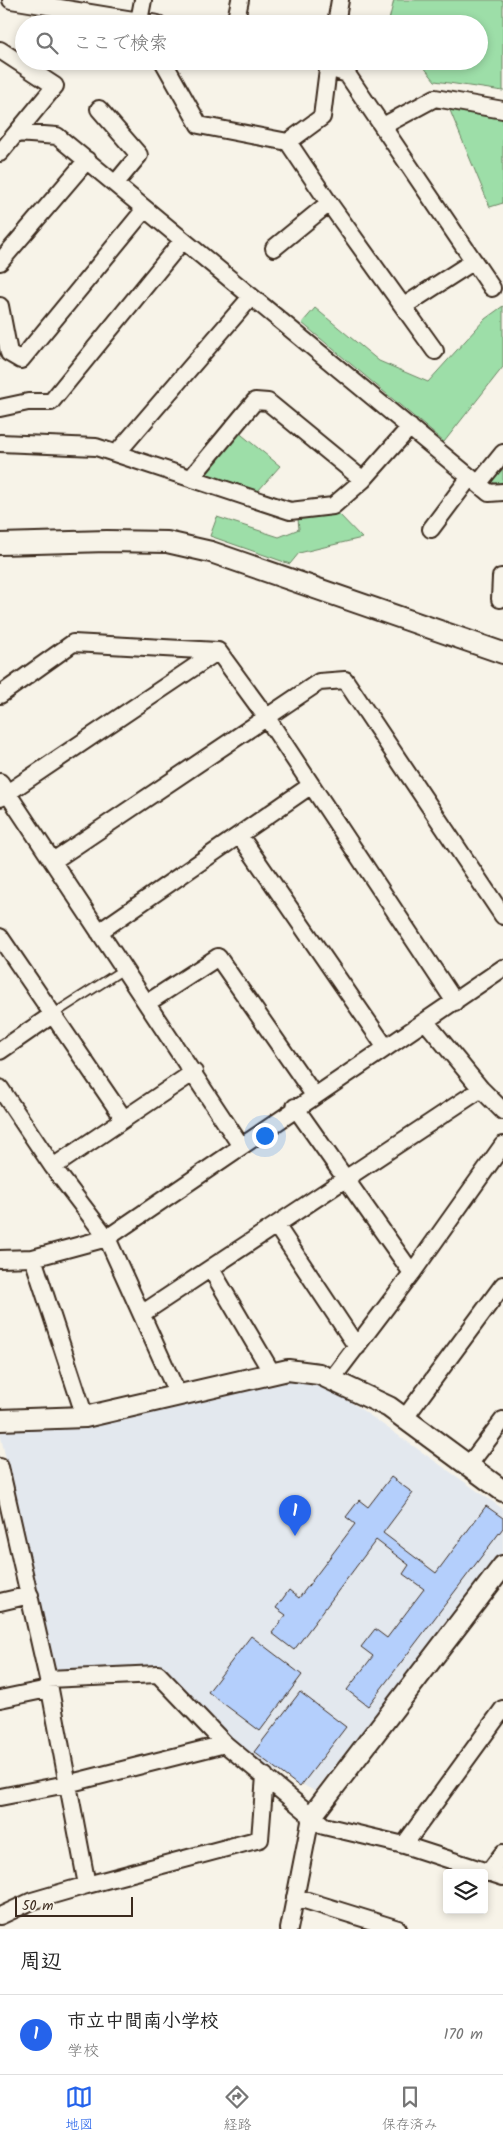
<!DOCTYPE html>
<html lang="ja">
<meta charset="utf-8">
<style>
:root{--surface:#fff;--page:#f6f6f6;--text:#222;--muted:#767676;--line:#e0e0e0;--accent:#2563eb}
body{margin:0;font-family:Kalam,"Klee One",sans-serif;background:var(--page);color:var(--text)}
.controls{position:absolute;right:15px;bottom:15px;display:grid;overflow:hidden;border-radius:5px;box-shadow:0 2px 8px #0003}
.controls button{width:45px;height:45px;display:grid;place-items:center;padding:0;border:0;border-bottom:1px solid var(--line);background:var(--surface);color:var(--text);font:25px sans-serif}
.scale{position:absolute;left:15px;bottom:12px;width:118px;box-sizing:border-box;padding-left:5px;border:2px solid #3b2a1e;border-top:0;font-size:14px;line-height:18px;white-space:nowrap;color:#3b2a1e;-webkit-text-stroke:4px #f7f3e8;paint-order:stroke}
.you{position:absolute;left:264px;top:1135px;width:18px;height:18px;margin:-12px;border:4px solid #fff;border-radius:50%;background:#1a73e8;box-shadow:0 0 0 8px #1a73e833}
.badge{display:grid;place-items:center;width:32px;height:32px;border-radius:50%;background:var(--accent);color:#fff;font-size:16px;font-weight:700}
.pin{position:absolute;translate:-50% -41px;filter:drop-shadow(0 1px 2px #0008)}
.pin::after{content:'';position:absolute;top:26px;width:18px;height:15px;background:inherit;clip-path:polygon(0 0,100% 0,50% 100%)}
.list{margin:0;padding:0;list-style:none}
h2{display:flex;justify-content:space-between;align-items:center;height:65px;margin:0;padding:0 20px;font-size:21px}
h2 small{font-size:16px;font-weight:400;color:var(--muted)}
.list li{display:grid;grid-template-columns:32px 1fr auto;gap:15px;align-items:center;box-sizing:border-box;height:80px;padding:0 20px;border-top:1px solid var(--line)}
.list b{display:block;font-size:19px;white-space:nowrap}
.list p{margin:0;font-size:16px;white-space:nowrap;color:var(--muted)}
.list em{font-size:16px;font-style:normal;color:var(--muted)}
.icon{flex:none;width:28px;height:28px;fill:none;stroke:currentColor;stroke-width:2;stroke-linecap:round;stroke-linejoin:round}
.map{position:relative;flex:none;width:503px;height:1929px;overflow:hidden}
.search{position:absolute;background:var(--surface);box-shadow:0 2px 8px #0003;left:15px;right:15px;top:15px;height:55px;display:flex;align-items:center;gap:12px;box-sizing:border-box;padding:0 18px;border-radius:28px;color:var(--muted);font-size:19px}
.sheet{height:145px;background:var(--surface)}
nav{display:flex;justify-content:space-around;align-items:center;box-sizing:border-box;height:70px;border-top:1px solid var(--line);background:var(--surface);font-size:14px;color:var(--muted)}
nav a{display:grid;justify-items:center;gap:2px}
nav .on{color:var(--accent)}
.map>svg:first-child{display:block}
.built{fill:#e3e8ee}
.green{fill:#9ddea8;stroke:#6c8463}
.building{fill:#b4cffc;stroke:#3b2a1e}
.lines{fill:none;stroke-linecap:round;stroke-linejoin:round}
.service-casing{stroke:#3b2a1e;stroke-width:11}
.minor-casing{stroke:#3b2a1e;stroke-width:20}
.tertiary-casing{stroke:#3b2a1e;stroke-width:24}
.service{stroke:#f7f3e8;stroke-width:8}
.minor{stroke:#f7f3e8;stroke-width:16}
.tertiary{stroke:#f7f3e8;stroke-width:20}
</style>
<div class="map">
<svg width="503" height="1929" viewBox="0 0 503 1929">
<rect width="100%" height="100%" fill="#f7f3e8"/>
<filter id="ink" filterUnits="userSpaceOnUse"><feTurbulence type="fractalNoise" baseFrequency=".02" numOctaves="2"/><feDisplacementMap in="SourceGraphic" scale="10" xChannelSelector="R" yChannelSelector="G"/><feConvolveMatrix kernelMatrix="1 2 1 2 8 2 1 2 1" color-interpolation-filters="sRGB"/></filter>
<g filter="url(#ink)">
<path class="built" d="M298,1380L319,1383L345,1398L503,1509V1551L315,1791L248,1757L162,1666L54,1669L0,1433V1429L273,1382Z"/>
<path class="green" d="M394,0H503V91L435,81L419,61H479V24H388Z
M449,108L503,118V203L490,207Z
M503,306V367L444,442L302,323L315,308L379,361L428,382L485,319Z
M237,431L280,466L258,491L203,473Z
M503,463V483L496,484L489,480Z
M338,513L362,538L299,553L290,564L210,536L217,517L279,537L299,529L298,519Z"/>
<path class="building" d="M391,1477L413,1493L383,1533L436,1573L486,1506L503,1518V1528L368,1706L347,1690L373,1656L361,1647L375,1629L387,1638L424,1589L403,1574L409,1565L376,1540L294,1650L272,1633L286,1615L276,1608L289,1590L299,1598L355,1524L346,1517L359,1500L368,1507Z
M251,1636L302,1675L260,1731L208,1692Z
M300,1692L346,1727L300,1787L254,1752Z"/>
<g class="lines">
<defs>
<path id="service" d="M52,1015L124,969"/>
<path id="minor" d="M11,0L158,24
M141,24L139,21L143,0
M235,24L240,0
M336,24L340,0
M0,50L55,86L0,153
M163,61L199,125L288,142L329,203L435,351
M329,68L347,74L492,288
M99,109L139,155L115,184
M383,126L435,98L503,110
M17,133L57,136L489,493L503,492
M288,142L322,117L329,61
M274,248L329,203
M0,262L87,160
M0,306L9,353L21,360L145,209
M404,306L474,261
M0,408L28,402H51L182,241
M0,443L96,447L290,511L333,506L363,480L410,427
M117,453L251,297
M191,478L255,401L268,402L363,480
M478,484L503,453
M431,529L470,477
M500,599L501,577H503
M0,695L73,643L218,651L267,718L455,1002
M0,782L241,1146
M0,798L218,651
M240,836L386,1048
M53,861L319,682L345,680L503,916
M99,932L310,786
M0,937L124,1119
M147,1003L218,957L314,1095
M426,1022L481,1089L503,1111
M0,1051L52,1015
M0,1088L53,1167L107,1238L178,1395
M295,1107L412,1273
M53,1167L194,1072
M276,1225L357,1347
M33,1258L85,1417
M0,1259L33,1258L107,1238L503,968
M211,1269L272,1373
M143,1313L481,1089
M331,1380L412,1273L503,1145
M404,1419L503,1285
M468,1466L503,1420
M0,1467L48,1679L87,1885L32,1901L0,1916
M0,1602L30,1595
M48,1679L158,1674L225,1744L324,1826L404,1845L503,1877
M0,1699L48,1689
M0,1797L67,1784L225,1744
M404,1845L503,1709
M488,1873L503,1853
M87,1885L260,1839L265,1776
M295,1897L398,1929
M289,1929L311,1817"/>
<path id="tertiary" d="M0,544L107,541L167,542L211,552L503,653
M0,1420L85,1417L288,1370L319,1374L389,1407L503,1491
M311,1817L503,1566"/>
</defs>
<use href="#service" class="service-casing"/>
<use href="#minor" class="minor-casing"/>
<use href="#tertiary" class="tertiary-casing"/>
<use href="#service" class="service"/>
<use href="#minor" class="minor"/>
<use href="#tertiary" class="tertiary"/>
</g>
</g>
</svg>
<div class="controls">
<button><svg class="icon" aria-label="layers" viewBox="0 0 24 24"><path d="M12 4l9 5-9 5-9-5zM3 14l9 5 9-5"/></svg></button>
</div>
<div class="scale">50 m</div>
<div class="you"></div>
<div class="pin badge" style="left:295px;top:1536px">1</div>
<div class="search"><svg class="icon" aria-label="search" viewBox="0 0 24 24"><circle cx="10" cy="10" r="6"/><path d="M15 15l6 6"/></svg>ここで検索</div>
</div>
<section class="sheet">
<h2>周辺<small></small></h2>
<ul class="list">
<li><span class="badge">1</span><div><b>市立中間南小学校</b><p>学校</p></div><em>170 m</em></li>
</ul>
</section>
<nav>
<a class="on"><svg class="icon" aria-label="map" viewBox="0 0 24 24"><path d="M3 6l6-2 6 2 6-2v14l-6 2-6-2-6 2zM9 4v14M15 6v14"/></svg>地図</a>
<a><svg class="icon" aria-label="directions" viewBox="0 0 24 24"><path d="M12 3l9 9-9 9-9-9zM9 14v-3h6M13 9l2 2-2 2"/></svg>経路</a>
<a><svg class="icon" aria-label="saved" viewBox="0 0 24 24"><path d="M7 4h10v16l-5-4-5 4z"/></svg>保存済み</a>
</nav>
